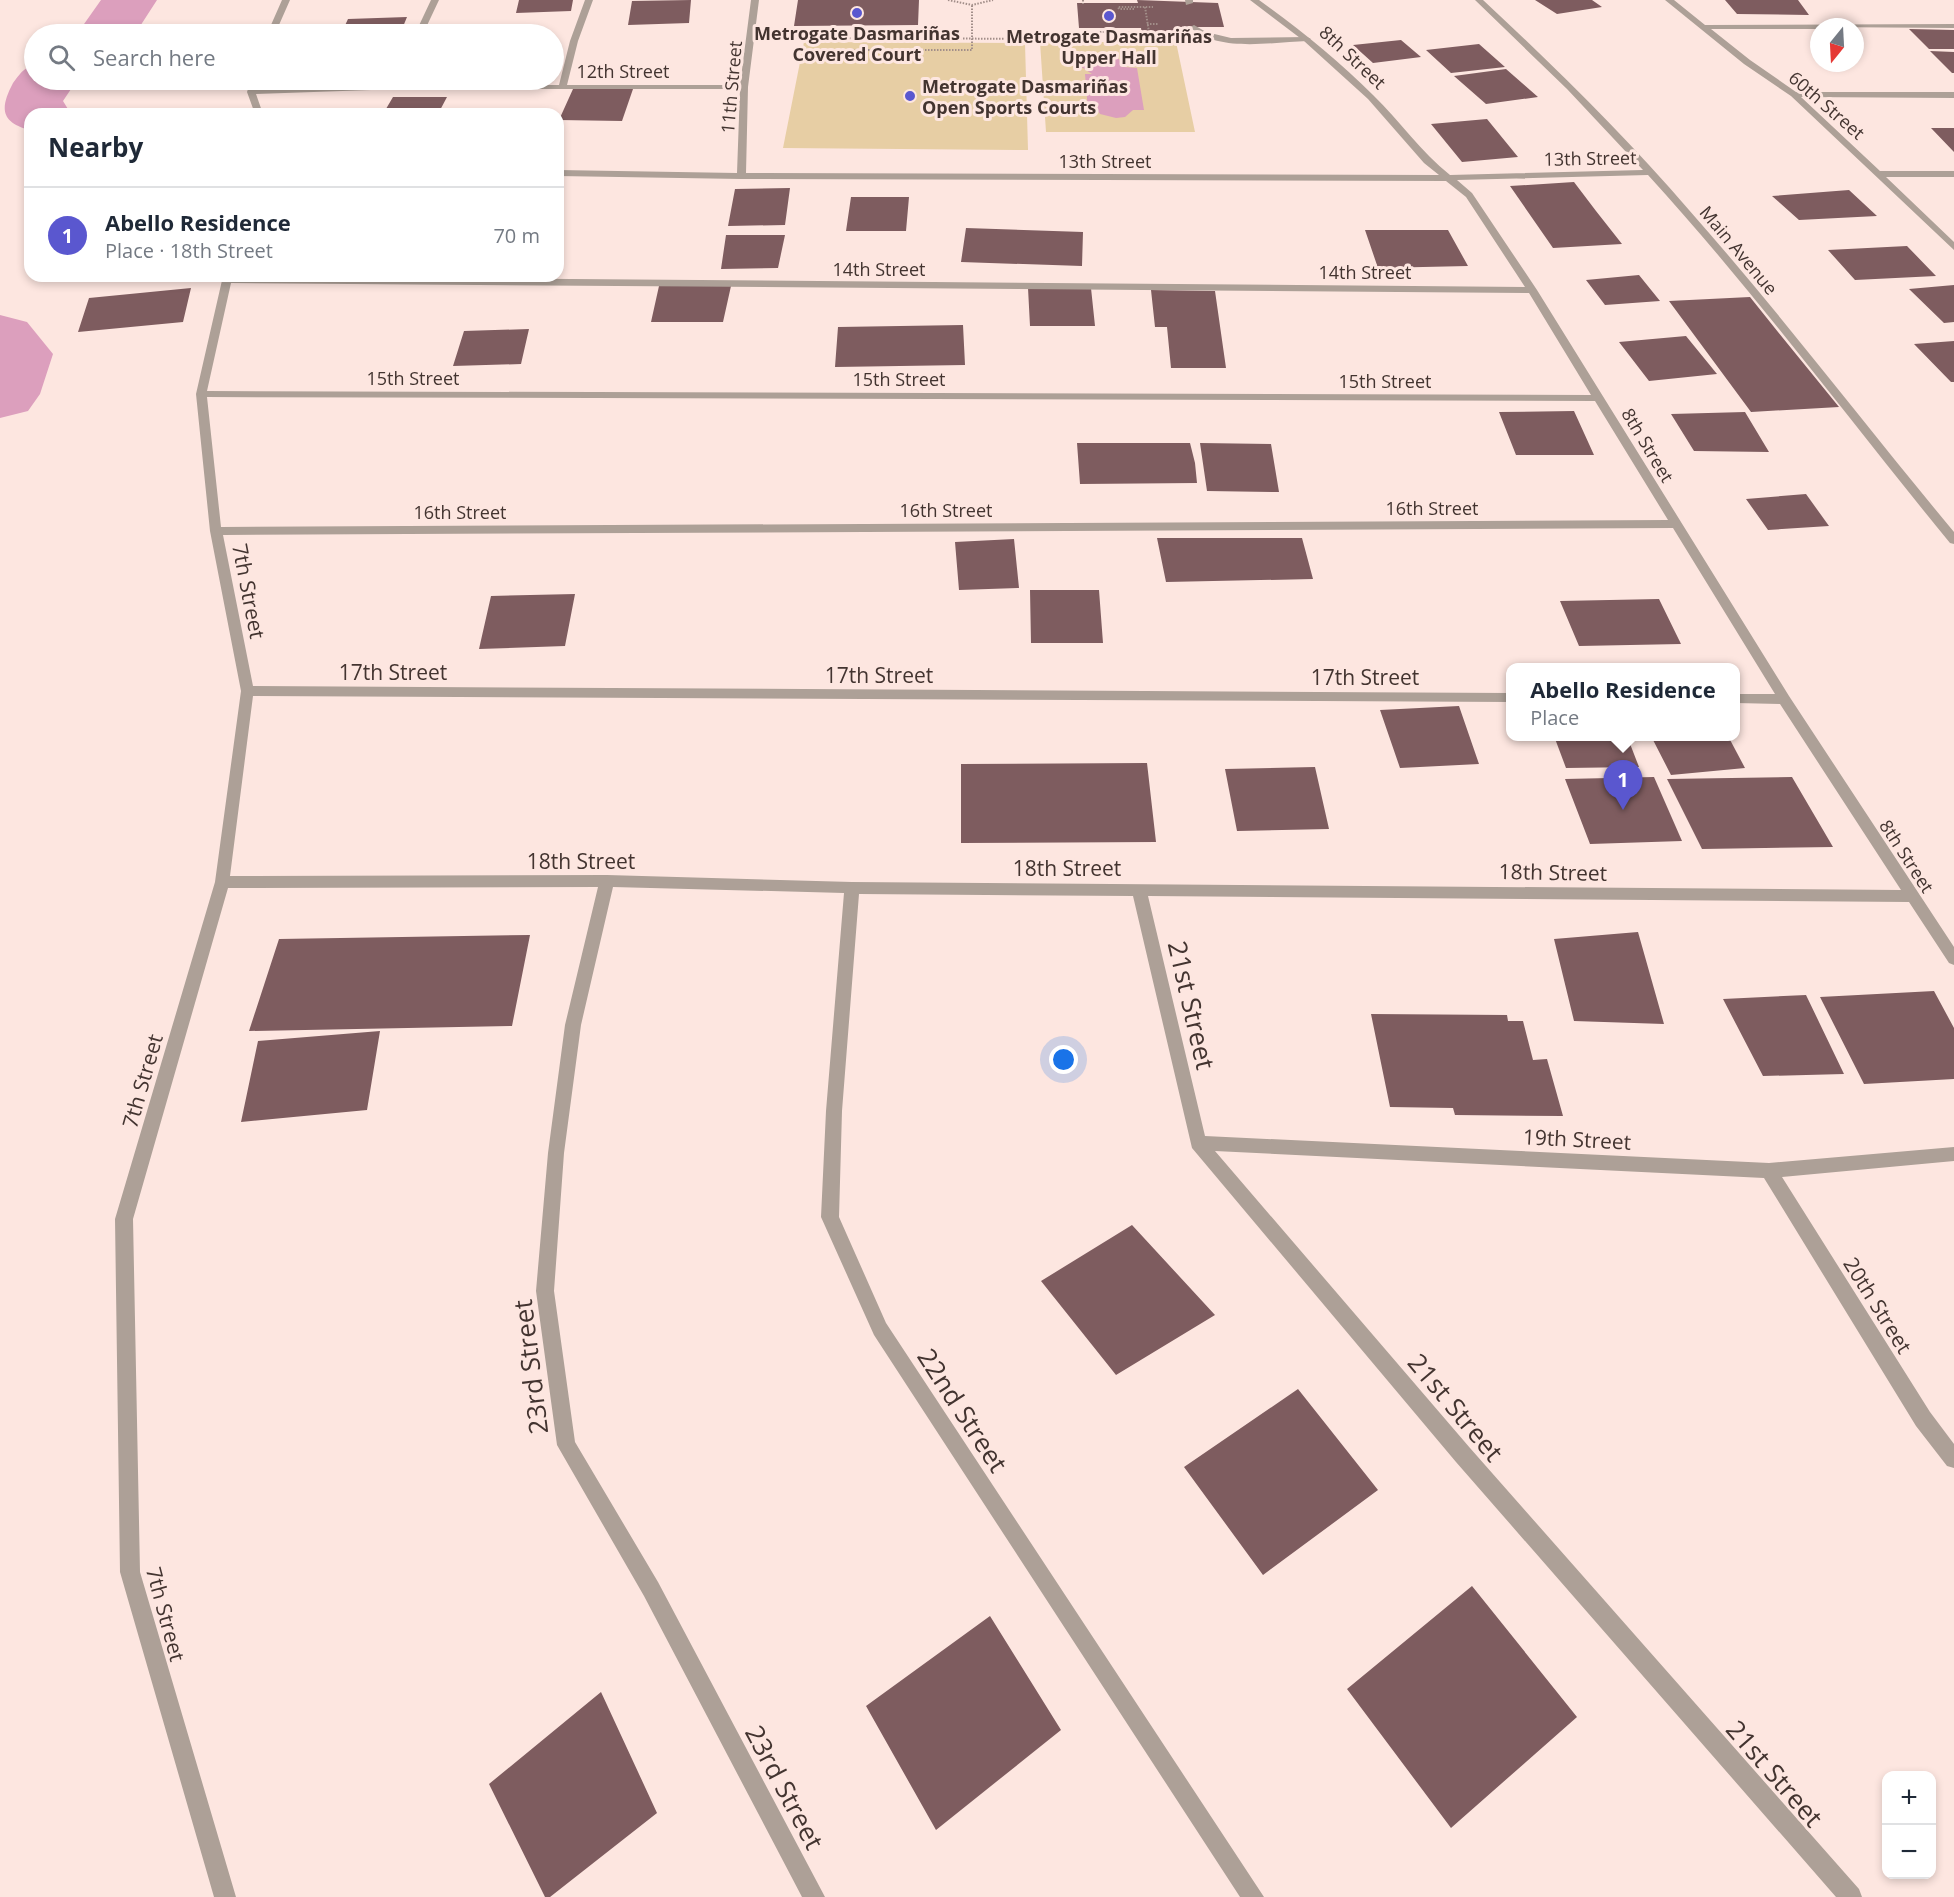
<!DOCTYPE html>
<meta charset="utf-8">
<style>
:root{--surface:#fff;--page:#f2f2f3;--text:#1f2937;--muted:#747a83;--line:#e0e1e3;--accent:#5a57cf}
body{margin:0;font-family:"Open Sans",sans-serif;background:var(--page);color:var(--text)}
.controls{position:absolute;right:18px;bottom:18px;display:grid;overflow:hidden;border-radius:12px;box-shadow:0 3px 9px #0003}
.controls button{width:54px;height:54px;display:grid;place-items:center;padding:0;border:0;border-bottom:2px solid var(--line);background:var(--surface);color:var(--text);font:30px sans-serif}
.compass{position:absolute;left:1810px;top:18px;width:54px;height:54px;border-radius:50%;background:var(--surface);box-shadow:0 3px 9px #0003;rotate:198deg}
.you{position:absolute;left:1064px;top:1060px;width:21px;height:21px;margin:-15px;border:4px solid #fff;border-radius:50%;background:#1a73e8;box-shadow:0 0 0 9px #1a73e833}
.badge{display:grid;place-items:center;width:39px;height:39px;border-radius:50%;background:var(--accent);color:#fff;font-size:20px;font-weight:700}
.pin{position:absolute;translate:-50% -50px;filter:drop-shadow(0 2px 3px #0008)}
.pin::after{content:'';position:absolute;top:32px;width:21px;height:18px;background:inherit;clip-path:polygon(0 0,100% 0,50% 100%)}
.popup{position:absolute;left:1506px;top:663px;width:234px;height:78px;box-sizing:border-box;display:grid;place-content:center;border-radius:12px;background:var(--surface);filter:drop-shadow(0 2px 4px #0005);font-size:20px;white-space:nowrap;color:var(--muted)}
.popup b{font-size:22px;color:var(--text)}
.popup::after{content:'';position:absolute;left:50%;top:100%;margin-left:-12px;border:12px solid transparent;border-top-color:var(--surface)}
.list{margin:0;padding:0;list-style:none}
h2{display:flex;justify-content:space-between;align-items:center;height:78px;margin:0;padding:0 24px;font-size:26px}
h2 small{font-size:20px;font-weight:400;color:var(--muted)}
.list li{display:grid;grid-template-columns:39px 1fr auto;gap:18px;align-items:center;box-sizing:border-box;height:96px;padding:0 24px;border-top:2px solid var(--line)}
.list b{display:block;font-size:22px;white-space:nowrap}
.list p{margin:0;font-size:20px;white-space:nowrap;color:var(--muted)}
.list em{font-size:20px;font-style:normal;color:var(--muted)}
.icon{flex:none;width:33px;height:33px;fill:none;stroke:currentColor;stroke-width:2;stroke-linecap:round;stroke-linejoin:round}
.map{position:relative;flex:none;width:1954px;height:1897px;overflow:hidden}
.search{position:absolute;background:var(--surface);box-shadow:0 3px 9px #0003;left:24px;top:24px;width:540px;height:66px;display:flex;align-items:center;gap:15px;box-sizing:border-box;padding:0 21px;border-radius:33px;color:var(--muted);font-size:22px}
.panel{position:absolute;background:var(--surface);box-shadow:0 3px 9px #0003;left:24px;top:108px;width:540px;height:174px;border-radius:18px}
.map>svg:first-child{display:block}
.green{fill:#e7cea4}
.water{fill:#dc9fbd}
.lines{fill:none;stroke-linecap:round;stroke-linejoin:round}
.river{fill:#dc9fbd;fill-rule:evenodd}
.building{fill:#7e5c5f}
.path{stroke:#a28e89;stroke-width:2;stroke-dasharray:1.5 1.5;stroke-linecap:butt}
.service{fill:#ada097;fill-rule:evenodd}
.minor{fill:#ada097;fill-rule:evenodd}
.poi-dot{fill:#5a57cf;stroke:#fde6e0;stroke-width:2}
.labels{text-anchor:middle;dominant-baseline:central;stroke-width:6;stroke-linejoin:round;paint-order:stroke}
.far-poi-label{font-size:18px;font-weight:bold;fill:#433430;stroke:#fde6e0}
.far-street-label{font-size:18px;fill:#433430;stroke:#fde6e0}
.street-label{font-size:21px;fill:#433430;stroke:#fde6e0}
.near-street-label{font-size:26px;fill:#433430;stroke:#fde6e0}
</style>
<div class="map">
<svg width="1954" height="1897" viewBox="0 0 1954 1897">
<rect width="100%" height="100%" fill="#fde6e0"/>
<path class="green" d="M804,42L1025,43L1028,150L783,148Z
M1040,42H1176L1195,132H1046Z"/>
<path class="water" d="M1101,55L1119,59L1124,67L1137,68L1144,110H1133L1125,117L1116,118L1100,114L1097,110H1088L1085,74H1092L1080,66V62L1092,56Z"/>
<g class="lines">
<path class="river" d="M101,0H157L135,34H77Z
M34,65V80H77L63,101L71,114H30V130C0,122 0,108 13,83C20,74 23,68 34,65Z
M0,315L27,322L53,354L40,394L28,411L0,418Z"/>
</g>
<path class="building" d="M519,0H573L571,11L516,13Z
M691,0L689,23L628,25L632,1Z
M798,0H919L918,25L794,26Z
M1137,0L1218,3L1224,27H1179L1181,35H1142L1141,28H1079L1077,3H1138Z
M1535,0H1592L1602,7L1557,14Z
M1725,0H1798L1809,15L1737,14Z
M407,17L400,34H341L348,19Z
M1909,29L1954,30V49H1929Z
M1401,40L1421,57L1373,63L1353,45Z
M1479,44L1505,67L1451,73L1426,50Z
M1930,51L1954,52V73H1952Z
M1506,69L1538,97L1486,104L1454,76Z
M573,89H633L622,121L559,120Z
M393,97H447L438,114H383Z
M1487,119L1518,157L1462,162L1431,124Z
M1931,128H1954V152Z
M1574,182L1596,211L1622,244L1553,248L1510,186Z
M790,188L785,225L728,226L735,189Z
M1849,190L1877,216L1799,220L1772,196Z
M851,197H909L906,231H846Z
M966,228L1083,232L1082,266L961,262Z
M1365,230H1448L1468,266L1378,268Z
M726,235H785L778,268L721,269Z
M1907,246L1936,276L1855,280L1828,250Z
M1639,275L1660,301L1605,305L1586,280Z
M1954,285V322L1944,323L1909,289Z
M659,286H731L723,322H651Z
M191,288L183,322L78,332L89,298Z
M1028,288H1091L1095,326H1030Z
M1151,290L1215,291L1226,368H1171L1167,327H1155Z
M1750,297L1778,332L1839,407L1751,412L1669,301Z
M963,325L965,365L835,367L838,327Z
M529,329L521,364L453,366L464,331Z
M1686,336L1717,374L1649,381L1619,342Z
M1954,341V382H1951L1914,344Z
M1574,411L1594,455H1516L1499,412Z
M1745,412L1769,452L1694,451L1671,414Z
M1077,443H1190L1195,463L1197,483L1080,484Z
M1200,443L1271,444L1279,492L1207,491Z
M1806,494L1829,526L1768,530L1746,499Z
M1157,538H1302L1313,579L1166,582Z
M1014,539L1019,588L959,590L955,542Z
M1030,590H1099L1103,643H1031Z
M575,594L565,646L479,649L491,596Z
M1659,599L1681,644L1579,646L1560,601Z
M1459,706L1479,764L1400,768L1380,710Z
M1554,736H1627L1639,767L1566,768Z
M1651,736H1728L1745,768L1671,775Z
M1147,763L1156,842L961,843V764Z
M1315,767L1329,829L1237,831L1225,769Z
M1654,777L1682,841L1590,844L1565,779Z
M1792,777L1833,847L1702,849L1667,779Z
M1638,932L1664,1024L1574,1021L1554,939Z
M530,935L512,1026L249,1031L279,939Z
M1934,991L1954,1028V1079L1864,1084L1820,997Z
M1806,995L1844,1074L1763,1076L1723,999Z
M1371,1014L1507,1015L1508,1021H1523L1533,1060L1547,1059L1563,1116L1455,1115L1453,1108L1390,1107Z
M380,1031L367,1110L241,1122L258,1041Z
M1132,1225L1215,1315L1116,1375L1041,1281Z
M1298,1389L1378,1490L1263,1575L1184,1467Z
M1472,1586L1577,1717L1451,1828L1347,1689Z
M990,1616L1061,1730L936,1830L866,1706Z
M601,1692L657,1813L550,1897H545L489,1784Z"/>
<g class="lines">
<path class="path" d="M948,0L972,5L993,0
M1083,0V4
M1145,7L1149,32
M1134,9H1119L1118,7H1153
M1147,24H1159
M1132,32L1133,42
M789,38L1087,39L1086,28
M1097,42L1095,32H1142
M823,50H972V5"/>
<path class="service" d="M1185,0H1193V3L1186,5Z
M1194,25L1206,32L1231,38L1307,37L1311,39L1307,41C1272,42 1218,53 1190,27Z"/>
<path class="minor" d="M282,0H290L275,34H267Z
M431,0H439L423,34H415Z
M585,0H593L578,41L567,85H740L751,0H759L748,87L746,173L1439,175L1424,163L1368,99L1304,41L1250,0H1259C1299,29 1338,60 1373,95C1400,121 1421,152 1450,175L1643,170L1567,89L1475,0H1483C1555,67 1625,136 1689,210C1781,314 1865,425 1954,532V544L1950,543C1849,420 1755,292 1648,175L1457,180L1472,193L1537,290L1789,696L1954,947V965L1949,963L1909,902L1148,896L1205,1136L1769,1163L1954,1147V1161L1782,1177L1930,1412L1954,1444V1468L1947,1466L1916,1426L1764,1178L1215,1151L1470,1448L1859,1889L1862,1897H1836L1456,1462L1192,1148L1133,896L859,894L842,1111L839,1217L886,1323L1264,1897H1240L874,1335L821,1217L826,1111L844,893L613,887L581,1025L564,1153L554,1291L575,1442L658,1582L825,1897H802L644,1596L557,1445L536,1291L548,1153L565,1025L598,887L228,888L133,1219L140,1572L236,1897H214L120,1572L115,1219L215,882L241,691L210,531L196,394L223,276L1525,287L1466,197L1446,181L741,179L558,176V170L737,173L740,89H400L256,94L263,114H255L247,92L251,80H259L256,89L400,85H559L570,41ZM231,283L1529,293L1591,395L207,391ZM207,397L1595,401L1668,520L221,527ZM1673,528L1775,694H1736V703L1780,704L1901,890L852,882L607,875L230,876L253,696L1510,702V693L253,686L223,535Z
M1665,0H1674L1705,25L1954,24V28L1819,27V29H1711L1750,60L1796,92H1954V98L1801,97L1880,171H1954V177H1886L1954,242V250L1791,96L1744,64Z"/>
</g>
<g class="poi-dot">
<circle cx="857" cy="13" r="6"/>
<circle cx="1109" cy="16" r="6"/>
<circle cx="910" cy="96" r="6"/>
</g>
<g class="labels">
<g class="far-poi-label">
<text x="857" y="33">Metrogate Dasmariñas<tspan x="857" dy="21">Covered Court</tspan></text>
<text x="1109" y="36">Metrogate Dasmariñas<tspan x="1109" dy="21">Upper Hall</tspan></text>
<text x="922" y="86" text-anchor="start">Metrogate Dasmariñas<tspan x="922" dy="21">Open Sports Courts</tspan></text>
</g>
<g class="far-street-label">
<text transform="translate(1353 57) rotate(43)">8th Street</text>
<text x="623" y="71">12th Street</text>
<text transform="translate(731 87) rotate(-85)">11th Street</text>
<text transform="translate(1827 105) rotate(41)">60th Street</text>
<text transform="translate(1590 158) rotate(-1)">13th Street</text>
<text x="1105" y="161">13th Street</text>
<text transform="translate(1739 250) rotate(50)">Main Avenue</text>
<text x="879" y="269">14th Street</text>
<text x="1365" y="272">14th Street</text>
<text x="413" y="378">15th Street</text>
<text x="899" y="379">15th Street</text>
<text x="1385" y="381">15th Street</text>
<text transform="translate(1648 445) rotate(59)">8th Street</text>
<text x="1432" y="508">16th Street</text>
<text x="946" y="510">16th Street</text>
<text x="460" y="512">16th Street</text>
<text transform="translate(1907 856) rotate(57)">8th Street</text>
</g>
<g class="street-label">
<text transform="translate(249 591) rotate(79)">7th Street</text>
<text x="393" y="672">17th Street</text>
<text x="879" y="675">17th Street</text>
<text x="1365" y="677">17th Street</text>
<text x="581" y="861">18th Street</text>
<text x="1067" y="868">18th Street</text>
<text transform="translate(1553 872) rotate(1)">18th Street</text>
<text transform="translate(142 1081) rotate(-74)">7th Street</text>
<text transform="translate(1577 1139) rotate(3)">19th Street</text>
<text transform="translate(1878 1305) rotate(58)">20th Street</text>
<text transform="translate(166 1614) rotate(75)">7th Street</text>
</g>
<g class="near-street-label">
<text transform="translate(1192 1005) rotate(77)">21st Street</text>
<text transform="translate(530 1367) rotate(-97)">23rd Street</text>
<text transform="translate(1456 1407) rotate(50)">21st Street</text>
<text transform="translate(963 1410) rotate(57)">22nd Street</text>
<text transform="translate(1775 1773) rotate(49)">21st Street</text>
<text transform="translate(785 1787) rotate(62)">23rd Street</text>
</g>
</g>
</svg>
<div class="controls">
<button>+</button>
<button>−</button>
</div>
<svg class="compass" viewBox="-18 -18 36 36"><path d="M0-13l5 13h-10z" fill="#e53935"/><path d="M0 13l5-13h-10z" fill="#747a83"/></svg>
<div class="you"></div>
<div class="pin badge" style="left:1623px;top:810px">1</div>
<div class="popup"><b>Abello Residence</b>Place</div>
<div class="search"><svg class="icon" aria-label="search" viewBox="0 0 24 24"><circle cx="10" cy="10" r="6"/><path d="M15 15l6 6"/></svg>Search here</div>
<section class="panel">
<h2>Nearby<small></small></h2>
<ul class="list">
<li><span class="badge">1</span><div><b>Abello Residence</b><p>Place · 18th Street</p></div><em>70 m</em></li>
</ul>
</section>
</div>
